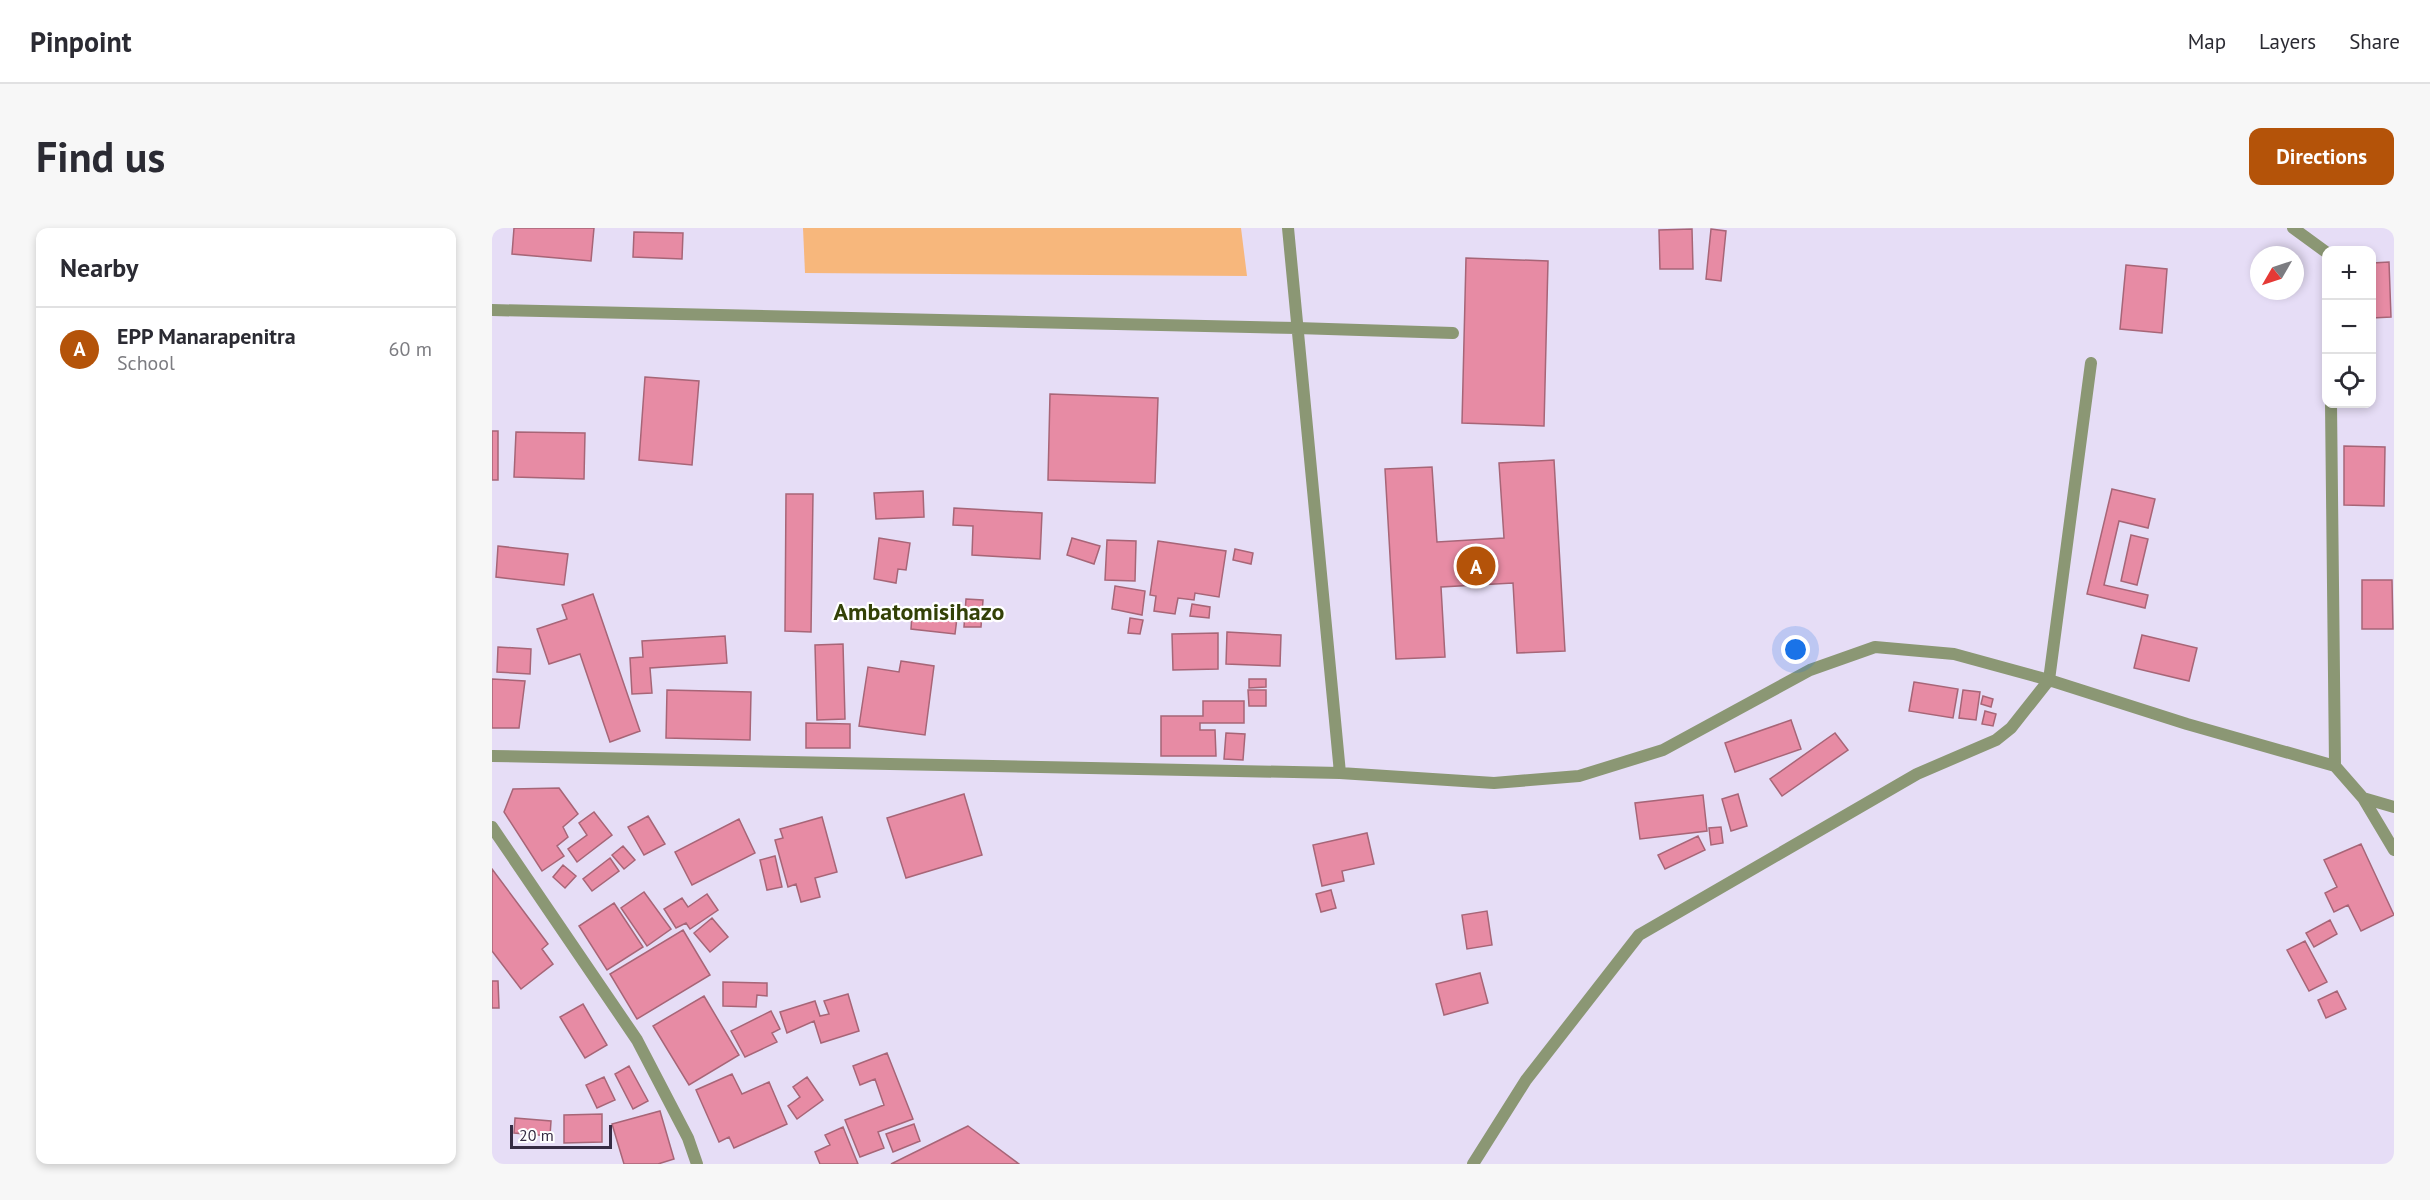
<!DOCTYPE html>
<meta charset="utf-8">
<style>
:root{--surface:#fff;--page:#f7f7f7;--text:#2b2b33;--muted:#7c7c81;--line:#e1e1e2;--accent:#b45309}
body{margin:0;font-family:"PT Sans",sans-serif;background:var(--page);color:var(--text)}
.controls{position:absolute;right:18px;top:18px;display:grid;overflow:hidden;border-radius:12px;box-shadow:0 3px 9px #0003}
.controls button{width:54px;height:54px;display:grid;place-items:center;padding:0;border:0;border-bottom:2px solid var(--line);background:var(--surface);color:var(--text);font:30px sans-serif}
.compass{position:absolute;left:1758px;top:18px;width:54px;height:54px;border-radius:50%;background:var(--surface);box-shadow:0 3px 9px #0003;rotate:231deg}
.scale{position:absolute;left:18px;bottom:15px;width:102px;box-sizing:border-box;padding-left:6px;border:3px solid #362c44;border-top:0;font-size:16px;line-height:21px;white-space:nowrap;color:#362c44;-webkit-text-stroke:4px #fff;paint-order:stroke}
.you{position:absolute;left:1304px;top:422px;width:21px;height:21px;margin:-15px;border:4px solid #fff;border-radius:50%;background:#1a73e8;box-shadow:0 0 0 9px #1a73e833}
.badge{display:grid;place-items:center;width:39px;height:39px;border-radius:50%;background:var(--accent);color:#fff;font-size:20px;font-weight:700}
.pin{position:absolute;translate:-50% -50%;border:3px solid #fff;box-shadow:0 2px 6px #0006}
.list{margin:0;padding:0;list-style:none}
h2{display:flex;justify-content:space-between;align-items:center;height:78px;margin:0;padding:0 24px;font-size:26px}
h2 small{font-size:20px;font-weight:400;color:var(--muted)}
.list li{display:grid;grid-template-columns:39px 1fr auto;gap:18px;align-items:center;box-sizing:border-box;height:84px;padding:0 24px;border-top:2px solid var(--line)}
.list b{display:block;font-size:22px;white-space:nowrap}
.list p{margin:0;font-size:20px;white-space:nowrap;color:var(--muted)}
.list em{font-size:20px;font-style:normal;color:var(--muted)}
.icon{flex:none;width:33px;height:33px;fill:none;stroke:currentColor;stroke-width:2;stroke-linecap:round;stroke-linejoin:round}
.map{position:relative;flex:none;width:1902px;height:936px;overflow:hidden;border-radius:12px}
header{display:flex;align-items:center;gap:36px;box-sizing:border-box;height:84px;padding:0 30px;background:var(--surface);border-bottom:2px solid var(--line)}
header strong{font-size:28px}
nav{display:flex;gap:33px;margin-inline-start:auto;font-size:21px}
.intro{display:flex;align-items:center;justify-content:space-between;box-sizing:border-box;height:144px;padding:0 36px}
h1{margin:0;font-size:42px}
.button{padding:15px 27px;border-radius:12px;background:var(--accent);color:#fff;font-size:21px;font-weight:700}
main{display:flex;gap:36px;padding:0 36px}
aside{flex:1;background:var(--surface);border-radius:12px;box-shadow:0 3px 9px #0003}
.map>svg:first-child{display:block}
.green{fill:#f7b77c}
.building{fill:#e78ba4;stroke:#a76577;stroke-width:1.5}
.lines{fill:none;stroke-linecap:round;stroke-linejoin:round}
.service{stroke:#8b9774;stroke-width:12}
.minor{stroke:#8b9774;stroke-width:12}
.tertiary{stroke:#8b9774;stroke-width:12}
.labels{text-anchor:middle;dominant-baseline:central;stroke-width:4.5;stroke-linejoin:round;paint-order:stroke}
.district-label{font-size:24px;font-weight:bold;fill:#334107;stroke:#fff}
</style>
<header>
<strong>Pinpoint</strong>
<nav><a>Map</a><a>Layers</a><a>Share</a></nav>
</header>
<div class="intro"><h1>Find us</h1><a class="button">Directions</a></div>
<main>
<aside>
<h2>Nearby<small></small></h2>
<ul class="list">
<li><span class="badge">A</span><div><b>EPP Manarapenitra</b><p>School</p></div><em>60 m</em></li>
</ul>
</aside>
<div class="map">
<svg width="1902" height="936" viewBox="0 0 1902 936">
<rect width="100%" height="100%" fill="#e6ddf6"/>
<path class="green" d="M311,0H749L755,48L313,45Z"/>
<path class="building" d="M22,0H102L99,33L20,26Z
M1200,1L1201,41H1168L1167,2Z
M1219,1L1234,3L1229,53L1214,51Z
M142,4L191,5L190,31L141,29Z
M974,30L1056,33L1052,198L970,195Z
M1897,34L1899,89L1880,90V35Z
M1634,37L1675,41L1670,105L1628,101Z
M153,149L207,153L200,237L147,232Z
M558,166L666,170L663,255L556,252Z
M0,203H6V252H0Z
M24,204L93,205L92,251L22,249Z
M1852,218L1893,219L1892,278L1852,277Z
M1062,232L1073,423L1025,425L1021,355L949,359L953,429L904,431L893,241L940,239L945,314L1012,310L1007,235Z
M1620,261L1663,271L1656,300L1627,293L1612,357L1656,367L1653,380L1595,366Z
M431,263L432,289L384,291L382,265Z
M294,266H321L319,404L293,403Z
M462,280L550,285L548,331L480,327L481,298L461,297Z
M1639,307L1656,311L1645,357L1629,353Z
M387,310L418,315L414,342L406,341L404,355L382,351Z
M580,310L608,318L602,336L575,327Z
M615,312L644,313L643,353L613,352Z
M666,313L734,323L727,369L703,365L702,372L686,370L683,386L662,383L664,368L658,367Z
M6,318L76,326L72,357L4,349Z
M743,321L761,325L759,336L741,332Z
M1870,352H1900L1901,401H1870Z
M623,358L653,363L650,387L620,381Z
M101,366L148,503L118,514L88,426L57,436L45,401L75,391L70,377Z
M474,371L491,372L489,399H472Z
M700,376L718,379L717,390L698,388Z
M420,385L465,390L463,406L419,401Z
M638,390L651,392L648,406L636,405Z
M735,404L789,407L788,438L734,436Z
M726,405V441L681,442L680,406Z
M1650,407L1705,420L1697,453L1642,440Z
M233,408L235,435L158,440L160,465L140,466L138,430L151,429L150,413Z
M351,416L353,491L325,492L323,417Z
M6,419L39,421L38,446L5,444Z
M409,433L442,438L433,507L367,498L376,439L407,444Z
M0,451L33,453L27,500H0Z
M757,451H774V459L757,460Z
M1422,454L1466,461L1461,490L1417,483Z
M175,462L259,464L258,512L174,510Z
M756,462H774V478H757Z
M1471,462L1488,464L1484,492L1467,490Z
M1491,468L1501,471L1499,479L1489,476Z
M711,473H752V495H708V502H723L724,528H669V488H711Z
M1493,483L1504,486L1501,498L1490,496Z
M1299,492L1309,521L1243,544L1233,515Z
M314,495L358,496V520H314Z
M734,505L753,506L751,532L732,531Z
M1343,505L1356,522L1290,568L1278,551Z
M67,560L86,586L71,599L76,609L65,618L72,628L50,643L12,584L21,561Z
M472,566L490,627L414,650L395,590Z
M1246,566L1255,598L1239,603L1230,571Z
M1211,567L1215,603L1148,611L1143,575Z
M102,584L120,607L85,634L76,621L95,607L87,595Z
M156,588L173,616L152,627L136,599Z
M330,589L345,644L323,650L328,669L309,674L304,656L296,659L283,612L291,610L288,601Z
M247,591L263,625L200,657L183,624Z
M1229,599L1231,615L1219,617L1217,600Z
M875,605L882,636L850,643L852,653L830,658L821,617Z
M1206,608L1213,622L1173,641L1166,627Z
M1869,616L1902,687L1869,703L1856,677L1842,684L1833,665L1845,659L1832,632Z
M131,618L143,632L132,641L120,627Z
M283,628L290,659L275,662L268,632Z
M118,630L127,643L100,663L91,651Z
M71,637L84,648L73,660L61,649Z
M0,641L56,716L50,721L61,736L29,761L0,723Z
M839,662L844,680L829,684L824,666Z
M152,664L179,701L155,718L129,680Z
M215,666L226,682L198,701L194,695L184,700L172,681L190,670L196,679Z
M122,675L151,719L115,742L87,698Z
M995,683L1000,717L975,721L970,687Z
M220,690L236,709L218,724L202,705Z
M1838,692L1845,706L1822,719L1814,705Z
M191,702L218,747L145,791L118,746Z
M1813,713L1835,754L1817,763L1795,722Z
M988,745L996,775L952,787L944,756Z
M0,753H6L7,780H0Z
M231,754L275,755V768L265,767L264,779L231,778Z
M1845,763L1854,781L1834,790L1826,772Z
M356,766L367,803L329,815L322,793L295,805L288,784L323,773L328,788L337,786L332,773Z
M212,768L247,827L197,857L161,798Z
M91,776L115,817L93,830L68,789Z
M279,783L288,801L280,805L285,814L253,829L239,803Z
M395,825L421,891L386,904L392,920L368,929L353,892L392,877L383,851L368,857L361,838Z
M137,838L156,873L141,881L123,846Z
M240,846L250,866L277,854L295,896L242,920L237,909L227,914L204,862Z
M112,849L123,872L105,880L94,857Z
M315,849L331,872L305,891L296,878L308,869L301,859Z
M168,883L182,931L166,936H132L120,896Z
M110,886V914L72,915V887Z
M23,890L59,893L58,908L22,905Z
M422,896L428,913L401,924L394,906Z
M476,898L527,936H399Z
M351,899L366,936H328L323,924L338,917L333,907Z"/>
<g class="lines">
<path class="service" d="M805,100L961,105
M1557,452L1599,135"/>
<path class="minor" d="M796,0L848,545
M1801,0L1834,24
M0,82L805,100
M1839,176L1843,538
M0,528L848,545L1002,555L1087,548L1171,522L1318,442L1383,419L1462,426L1557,452L1695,496L1843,538L1871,570L1902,579
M1871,570L1902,622
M981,936L1034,852L1147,707L1425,546L1504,512L1519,500L1557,452"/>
<path class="tertiary" d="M0,599L145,812L196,910L205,936"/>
</g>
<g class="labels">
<g class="district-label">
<text x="427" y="383">Ambatomisihazo</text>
</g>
</g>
</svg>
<div class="controls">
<button>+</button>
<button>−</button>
<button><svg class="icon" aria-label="locate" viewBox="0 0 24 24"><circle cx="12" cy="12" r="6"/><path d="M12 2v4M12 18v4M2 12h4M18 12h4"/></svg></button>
</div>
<svg class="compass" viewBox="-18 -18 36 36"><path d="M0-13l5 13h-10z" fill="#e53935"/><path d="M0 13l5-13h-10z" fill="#7c7c81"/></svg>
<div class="scale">20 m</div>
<div class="you"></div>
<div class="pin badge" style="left:984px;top:338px">A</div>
</div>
</main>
